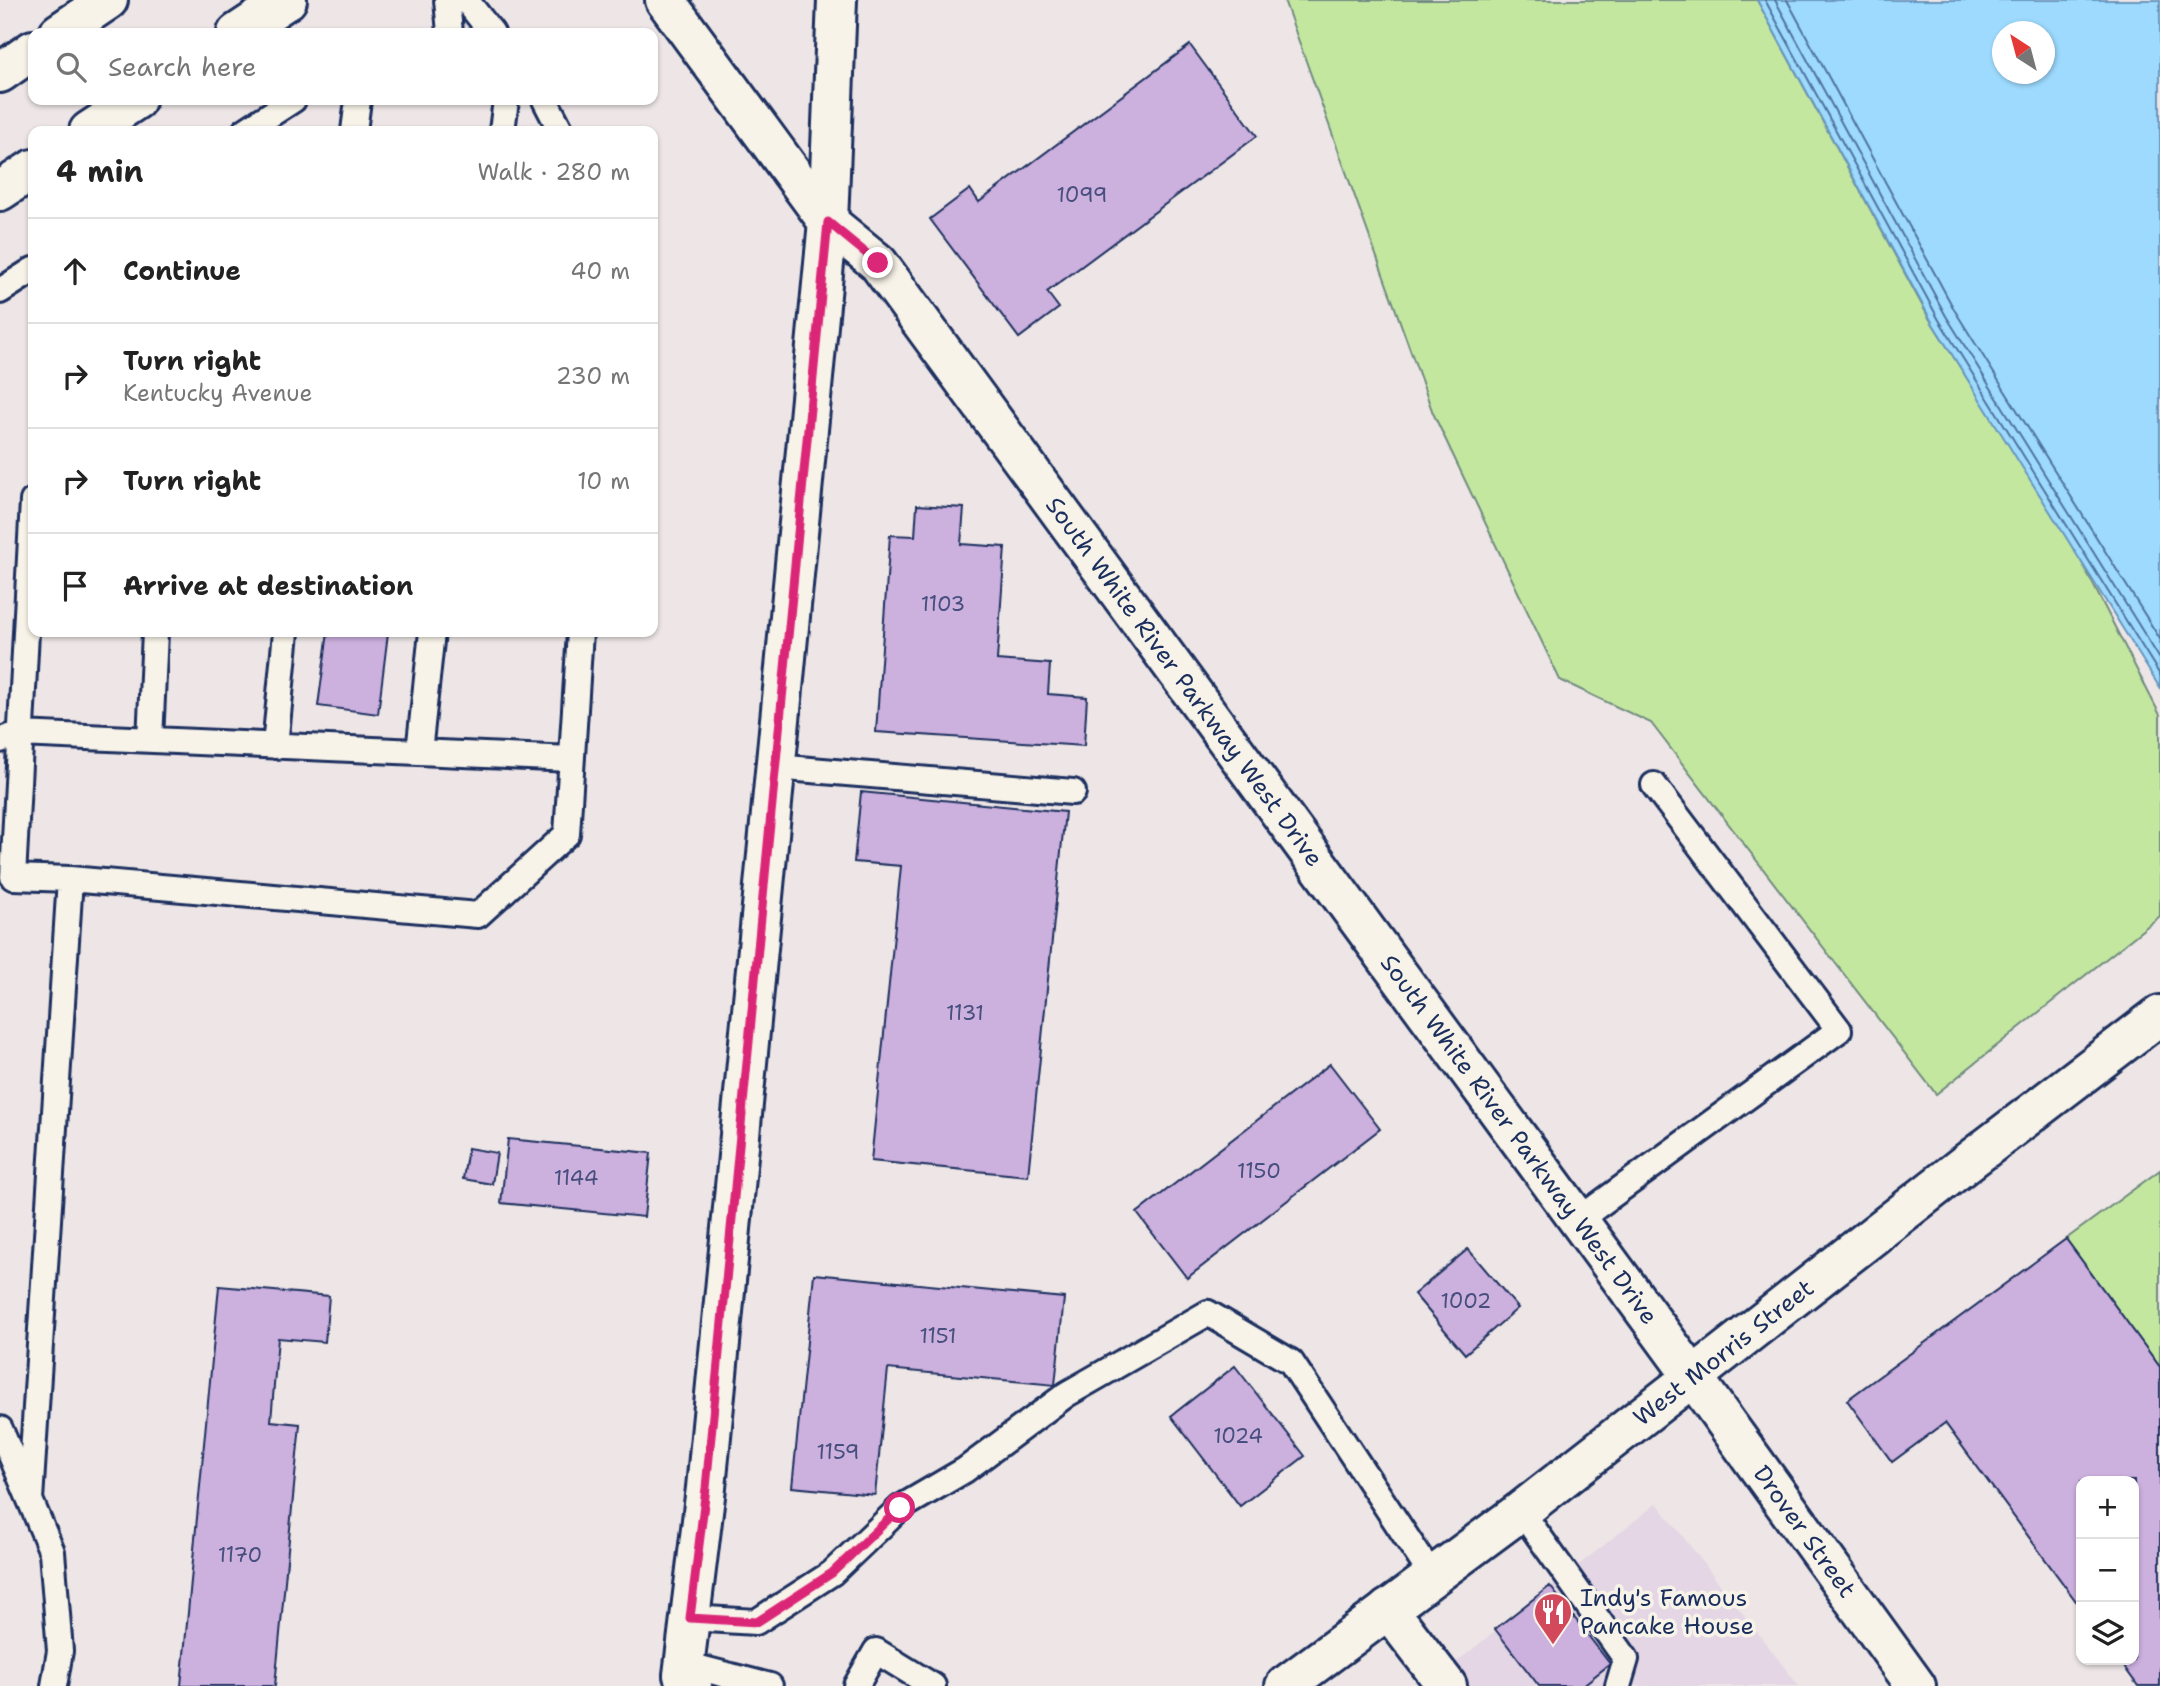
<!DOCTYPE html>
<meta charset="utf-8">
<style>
:root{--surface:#fff;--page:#f6f6f6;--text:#222;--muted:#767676;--line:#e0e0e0}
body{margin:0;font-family:"Shantell Sans",sans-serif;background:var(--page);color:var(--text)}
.controls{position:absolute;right:21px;bottom:21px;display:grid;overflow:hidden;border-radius:14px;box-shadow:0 2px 5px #0004}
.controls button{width:63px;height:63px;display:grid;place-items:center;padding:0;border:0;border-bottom:2px solid var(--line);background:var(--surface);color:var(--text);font:35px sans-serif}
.compass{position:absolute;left:1992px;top:21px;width:63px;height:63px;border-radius:50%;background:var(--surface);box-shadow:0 2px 5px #0004;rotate:324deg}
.stop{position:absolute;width:21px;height:21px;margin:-16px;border:5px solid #db2777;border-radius:50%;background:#fff}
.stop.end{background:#db2777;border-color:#fff;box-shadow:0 2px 7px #0008}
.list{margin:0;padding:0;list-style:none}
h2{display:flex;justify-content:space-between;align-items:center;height:91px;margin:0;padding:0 28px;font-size:30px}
h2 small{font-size:23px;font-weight:400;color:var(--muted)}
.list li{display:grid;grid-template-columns:46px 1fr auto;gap:21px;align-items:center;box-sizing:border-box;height:105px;padding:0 28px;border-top:2px solid var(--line)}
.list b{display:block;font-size:26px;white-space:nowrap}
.list p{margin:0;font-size:23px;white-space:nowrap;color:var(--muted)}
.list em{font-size:23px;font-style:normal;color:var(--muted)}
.icon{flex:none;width:38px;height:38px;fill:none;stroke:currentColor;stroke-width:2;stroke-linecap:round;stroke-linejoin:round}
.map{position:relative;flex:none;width:2160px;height:1686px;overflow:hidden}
.search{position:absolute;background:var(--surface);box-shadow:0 2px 5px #0004;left:28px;top:28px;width:630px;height:77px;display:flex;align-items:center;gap:18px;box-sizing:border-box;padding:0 24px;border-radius:14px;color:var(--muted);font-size:26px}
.panel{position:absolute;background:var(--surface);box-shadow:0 2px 5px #0004;left:28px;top:126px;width:630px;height:511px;border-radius:14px}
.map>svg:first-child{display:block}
.built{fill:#e4d6e4}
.green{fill:#c4e7a0;stroke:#708b7f;stroke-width:2}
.water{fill:#9ddafe;stroke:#6996be;stroke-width:2;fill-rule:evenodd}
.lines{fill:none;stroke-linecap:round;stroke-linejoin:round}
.shore{stroke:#4f739e;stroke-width:2}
.building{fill:#ccb0de;stroke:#1b2f5e;stroke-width:2}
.lane-casing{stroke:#1b2f5e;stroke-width:30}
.street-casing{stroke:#1b2f5e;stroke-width:44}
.secondary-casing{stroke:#1b2f5e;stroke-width:44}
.primary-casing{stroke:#1b2f5e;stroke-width:44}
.highway-casing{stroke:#1b2f5e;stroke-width:44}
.lane{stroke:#f7f3e8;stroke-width:24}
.street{stroke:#f7f3e8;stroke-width:38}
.secondary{stroke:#f7f3e8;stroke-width:38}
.primary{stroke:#f7f3e8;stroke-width:38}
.highway{stroke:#f7f3e8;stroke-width:38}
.route{stroke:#db2777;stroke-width:9}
.labels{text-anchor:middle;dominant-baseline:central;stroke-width:7;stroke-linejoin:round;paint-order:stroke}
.number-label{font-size:21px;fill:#474f7e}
.street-label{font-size:24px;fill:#1b2f5e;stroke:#f7f3e8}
.poi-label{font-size:24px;fill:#1b2f5e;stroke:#f7f3e8;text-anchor:start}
</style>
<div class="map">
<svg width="2160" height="1686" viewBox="0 0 2160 1686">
<rect width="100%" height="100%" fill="#eee6e6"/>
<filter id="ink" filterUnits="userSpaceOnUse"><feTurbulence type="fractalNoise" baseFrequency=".0143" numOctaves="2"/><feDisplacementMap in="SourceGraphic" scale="14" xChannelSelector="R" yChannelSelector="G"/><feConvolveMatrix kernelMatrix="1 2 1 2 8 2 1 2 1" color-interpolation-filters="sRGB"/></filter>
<g filter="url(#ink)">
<path class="built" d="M1657,1503L1799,1686H1426Z"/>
<path class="green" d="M1284,0H1757L1929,318L2075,549L2160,715V916L1936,1094L1651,723L1560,680L1433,413Z
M2160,1170V1367L2066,1239Z"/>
<path class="water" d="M1757,0H2160V688L1933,324ZM2002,32H2044V74H2002Z"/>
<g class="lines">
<path class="shore" d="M1765,0L1939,320L2160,675
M1775,0L1946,316L2160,659
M1787,0L1955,311L2160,639"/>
</g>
<path class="building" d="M1190,45L1257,136L1047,292L1059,308L1019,338L930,219L970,189L979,202Z
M917,505L964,508L961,544L1005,547L997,660L1050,664L1048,694L1087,697L1084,746L876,732L890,535L915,536Z
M328,632L388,633L378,714L318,706Z
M861,792L1065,812L1028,1176L871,1161L901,866L854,862Z
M1330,1064L1380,1129L1187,1278L1137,1213Z
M508,1139L651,1153L644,1217L501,1203Z
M468,1148L497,1153L492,1184L463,1179Z
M2066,1239L2160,1367V1686H2138L2119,1660H2134V1481H2081V1608L1945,1423L1892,1462L1847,1400Z
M1468,1249L1518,1308L1465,1354L1414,1294Z
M814,1274L1064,1298L1055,1385L888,1369L875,1495L792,1487Z
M219,1286L329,1296L325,1342L278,1338L271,1421L300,1424L275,1686H181Z
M1235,1366L1305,1456L1240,1506L1171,1416Z
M1550,1586L1610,1664L1582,1686H1539L1495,1629Z"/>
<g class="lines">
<defs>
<path id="lane" d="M447,0L450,33
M466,0L492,33
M545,100L561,131
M245,131L293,100
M354,131L358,100
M502,131L506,100
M0,291L33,270
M33,501L13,877L70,879
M0,740L20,734L571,759
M150,740L155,632
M275,746L286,632
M419,752L432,632
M775,767L1073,792
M1578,1220L1839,1030L1654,785
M0,1429L52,1552L60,1651L54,1686
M30,1500L70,879L478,915L567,834L580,632
M1521,1511L1626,1659L1618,1686
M690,1618L756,1622L832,1573L900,1508L965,1470L1067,1394L1208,1313L1291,1362L1432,1576
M684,1664L770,1686
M856,1686L876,1651L933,1686"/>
<path id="street" d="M1388,1609L1447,1686"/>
<g id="secondary">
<path id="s1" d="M665,0L828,222L878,263L1693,1377L1916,1686"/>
<path id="s2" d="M1285,1686L1521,1511L1965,1164L2160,1015"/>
</g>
<path id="primary" d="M692,1686L683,1675L706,1488L828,222L837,0"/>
<path id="highway" d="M59,33L108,0
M237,33L287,0
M0,73L33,50
M89,131L136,100
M0,191L33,169"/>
</defs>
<use href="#lane" class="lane-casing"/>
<use href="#street" class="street-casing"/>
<use href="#secondary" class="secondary-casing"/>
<use href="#primary" class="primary-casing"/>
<use href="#highway" class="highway-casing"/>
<use href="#lane" class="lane"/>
<use href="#street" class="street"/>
<use href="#secondary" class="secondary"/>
<use href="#primary" class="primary"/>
<use href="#highway" class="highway"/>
</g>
</g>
<g class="lines" filter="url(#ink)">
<path class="route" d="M878,263L828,222L706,1488L690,1618L757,1622L832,1573L900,1508"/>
</g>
<defs>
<symbol id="restaurant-pin" viewBox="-11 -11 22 30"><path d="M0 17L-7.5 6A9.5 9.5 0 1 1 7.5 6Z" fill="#d1495b" stroke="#f7f3e8"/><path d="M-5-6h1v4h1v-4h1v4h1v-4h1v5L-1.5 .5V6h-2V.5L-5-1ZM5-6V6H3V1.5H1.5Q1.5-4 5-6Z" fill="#fff"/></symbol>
</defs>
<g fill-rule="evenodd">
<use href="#restaurant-pin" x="1531" y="1590" width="44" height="60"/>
</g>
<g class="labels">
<g class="number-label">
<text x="1082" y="195">1099</text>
<text x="943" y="604">1103</text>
<text x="965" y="1013">1131</text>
<text x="1259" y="1171">1150</text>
<text x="576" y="1178">1144</text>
<text x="1466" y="1301">1002</text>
<text x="938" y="1336">1151</text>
<text x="1238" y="1436">1024</text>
<text x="838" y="1452">1159</text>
<text x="240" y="1555">1170</text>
</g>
<g class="street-label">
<text stroke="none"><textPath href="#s1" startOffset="859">South White River Parkway West Drive</textPath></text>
<text stroke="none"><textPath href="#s1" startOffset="1426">South White River Parkway West Drive</textPath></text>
<text stroke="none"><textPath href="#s2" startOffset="551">West Morris Street</textPath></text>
<text stroke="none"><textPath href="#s1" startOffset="1911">Drover Street</textPath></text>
</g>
<g class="poi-label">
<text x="1580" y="1598">Indy's Famous<tspan x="1580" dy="28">Pancake House</tspan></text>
</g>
</g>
</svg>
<div class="controls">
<button>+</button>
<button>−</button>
<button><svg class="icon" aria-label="layers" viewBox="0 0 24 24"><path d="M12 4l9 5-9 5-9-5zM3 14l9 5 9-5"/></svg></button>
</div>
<svg class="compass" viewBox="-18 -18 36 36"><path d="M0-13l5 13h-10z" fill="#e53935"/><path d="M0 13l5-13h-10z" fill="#767676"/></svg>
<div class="stop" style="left:900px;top:1508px"></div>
<div class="stop end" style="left:878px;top:263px"></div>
<div class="search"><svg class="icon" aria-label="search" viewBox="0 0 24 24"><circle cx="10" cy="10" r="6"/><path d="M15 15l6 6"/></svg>Search here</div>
<section class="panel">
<h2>4 min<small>Walk · 280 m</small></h2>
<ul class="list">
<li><svg class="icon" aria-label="ahead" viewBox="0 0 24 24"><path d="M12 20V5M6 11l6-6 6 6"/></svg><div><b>Continue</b></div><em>40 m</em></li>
<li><svg class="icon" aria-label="right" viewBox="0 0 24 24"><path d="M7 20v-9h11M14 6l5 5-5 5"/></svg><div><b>Turn right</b><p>Kentucky Avenue</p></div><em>230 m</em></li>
<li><svg class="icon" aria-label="right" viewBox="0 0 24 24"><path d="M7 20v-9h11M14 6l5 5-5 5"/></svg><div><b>Turn right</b></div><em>10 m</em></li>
<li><svg class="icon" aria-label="arrive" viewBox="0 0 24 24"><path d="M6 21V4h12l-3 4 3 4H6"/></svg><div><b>Arrive at destination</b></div></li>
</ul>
</section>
</div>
